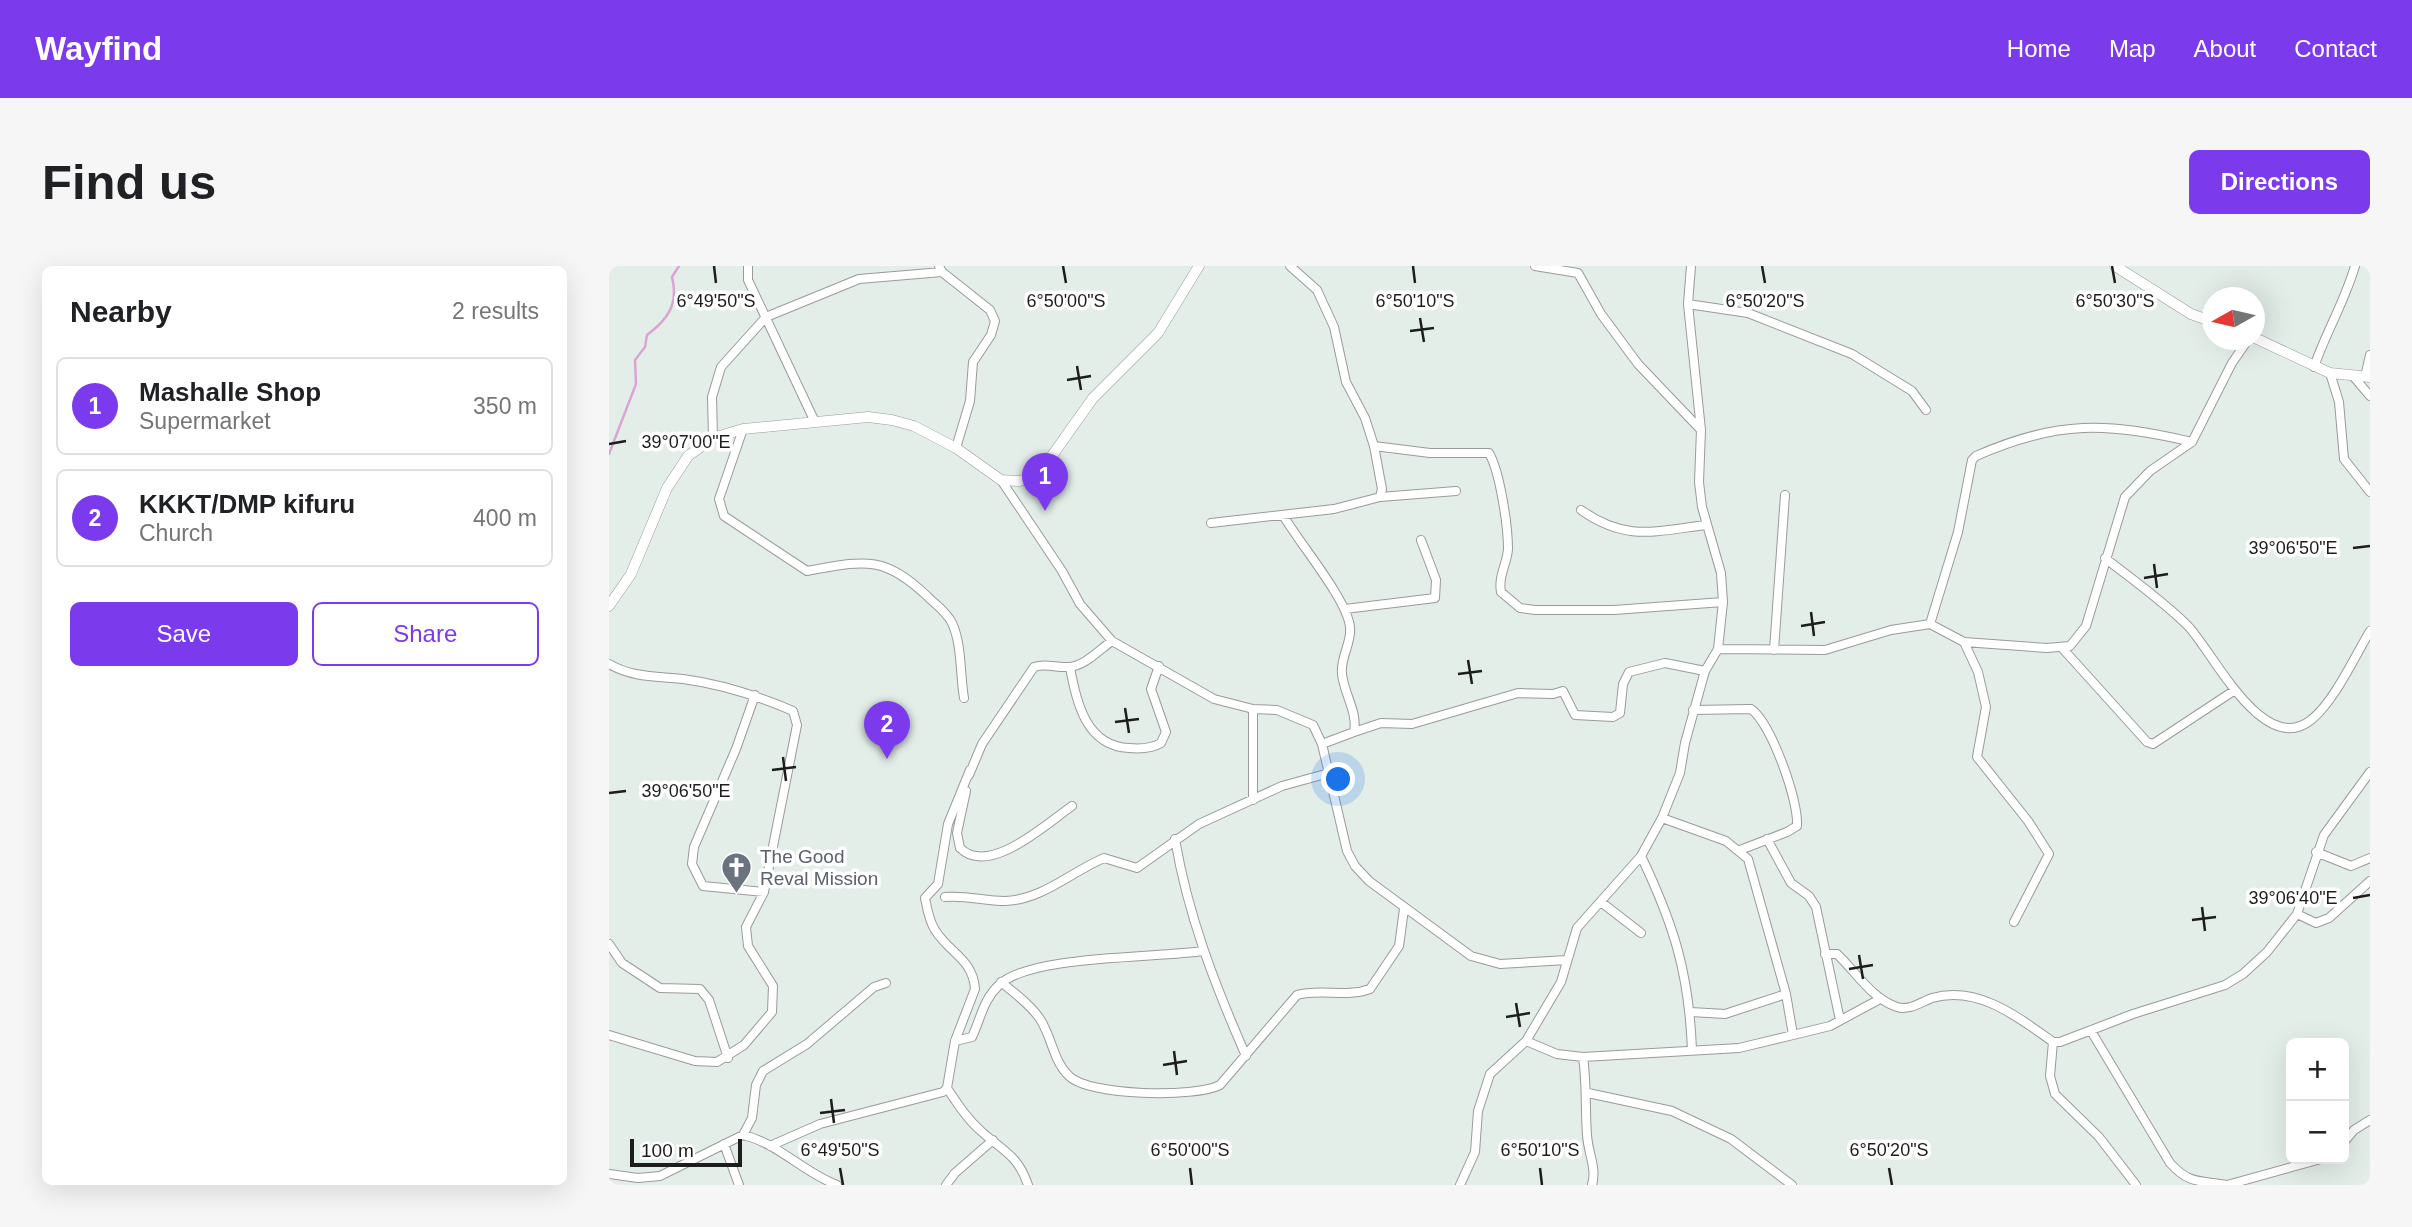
<!DOCTYPE html>
<meta charset="utf-8">
<style>
:root{--surface:#fff;--page:#f6f6f6;--text:#202124;--muted:#757577;--line:#e0e0e0;--accent:#7c3aed}
body{margin:0;font-family:Helvetica,sans-serif;background:var(--page);color:var(--text)}
.controls{position:absolute;right:21px;bottom:21px;display:grid;overflow:hidden;border-radius:10px;box-shadow:0 7px 28px #0002}
.controls button{width:63px;height:63px;display:grid;place-items:center;padding:0;border:0;border-bottom:2px solid var(--line);background:var(--surface);color:var(--text);font:35px sans-serif}
.compass{position:absolute;left:1593px;top:21px;width:63px;height:63px;border-radius:50%;background:var(--surface);box-shadow:0 7px 28px #0002;rotate:262deg}
.scale{position:absolute;left:21px;bottom:18px;width:112px;box-sizing:border-box;padding-left:7px;border:4px solid #1d1d1d;border-top:0;font-size:19px;line-height:24px;white-space:nowrap;color:#1d1d1d;-webkit-text-stroke:5px #fff;paint-order:stroke}
.you{position:absolute;left:730px;top:514px;width:24px;height:24px;margin:-18px;border:5px solid #fff;border-radius:50%;background:#1a73e8;box-shadow:0 0 0 10px #1a73e833}
.badge{display:grid;place-items:center;width:46px;height:46px;border-radius:50%;background:var(--accent);color:#fff;font-size:23px;font-weight:700}
.pin{position:absolute;translate:-50% -58px;filter:drop-shadow(0 2px 4px #0008)}
.pin::after{content:'';position:absolute;top:37px;width:24px;height:21px;background:inherit;clip-path:polygon(0 0,100% 0,50% 100%)}
.list{margin:0;padding:0;list-style:none}
h2{display:flex;justify-content:space-between;align-items:center;height:91px;margin:0;padding:0 28px;font-size:30px}
h2 small{font-size:23px;font-weight:400;color:var(--muted)}
.list li{display:grid;grid-template-columns:46px 1fr auto;gap:21px;align-items:center;box-sizing:border-box;height:98px;margin:0 14px 14px;padding:0 14px;border:2px solid var(--line);border-radius:10px}
.list b{display:block;font-size:26px;white-space:nowrap}
.list p{margin:0;font-size:23px;white-space:nowrap;color:var(--muted)}
.list em{font-size:23px;font-style:normal;color:var(--muted)}
.actions{display:flex;gap:14px;padding:21px 28px}
.actions a{flex:1;padding:16px 0;border:2px solid var(--accent);border-radius:10px;text-align:center;font-size:24px;color:var(--accent)}
.actions .main{background:var(--accent);color:#fff}
.map{position:relative;flex:none;width:1761px;height:919px;overflow:hidden;border-radius:10px}
header{display:flex;align-items:center;gap:42px;box-sizing:border-box;height:98px;padding:0 35px;background:var(--accent);color:#fff}
header strong{font-size:33px}
nav{display:flex;gap:38px;margin-inline-start:auto;font-size:24px}
.intro{display:flex;align-items:center;justify-content:space-between;box-sizing:border-box;height:168px;padding:0 42px}
h1{margin:0;font-size:49px}
.button{padding:18px 32px;border-radius:10px;background:var(--accent);color:#fff;font-size:24px;font-weight:700}
main{display:flex;gap:42px;padding:0 42px}
aside{flex:1;background:var(--surface);border-radius:10px;box-shadow:0 7px 28px #0002}
.map>svg:first-child{display:block}
.lines{fill:none;stroke-linecap:round;stroke-linejoin:round}
.stream{stroke:#dba4d4;stroke-width:2.5}
.minor-casing{stroke:#9a9a9a;stroke-width:10}
.tertiary-casing{stroke:#9a9a9a;stroke-width:11}
.minor{stroke:#fff;stroke-width:8}
.tertiary{stroke:#fff;stroke-width:10}
.ticks{fill:none;stroke:#1d1d1d;stroke-width:2.5}
.labels{text-anchor:middle;dominant-baseline:central;stroke-width:7;stroke-linejoin:round;paint-order:stroke}
.worship-label{font-size:19px;fill:#5b616d;stroke:#fff;text-anchor:start}
.ticks-label{font-size:18px;text-anchor:middle;fill:#1d1d1d;stroke:#fff;stroke-width:7;stroke-linejoin:round;paint-order:stroke}
</style>
<header>
<strong>Wayfind</strong>
<nav><a>Home</a><a>Map</a><a>About</a><a>Contact</a></nav>
</header>
<div class="intro"><h1>Find us</h1><a class="button">Directions</a></div>
<main>
<aside>
<h2>Nearby<small>2 results</small></h2>
<ul class="list">
<li><span class="badge">1</span><div><b>Mashalle Shop</b><p>Supermarket</p></div><em>350 m</em></li>
<li><span class="badge">2</span><div><b>KKKT/DMP kifuru</b><p>Church</p></div><em>400 m</em></li>
</ul>
<div class="actions"><a class="main">Save</a><a>Share</a></div>
</aside>
<div class="map">
<svg width="1761" height="919" viewBox="0 0 1761 919">
<rect width="100%" height="100%" fill="#e3eee9"/>
<g class="lines">
<path class="stream" d="M0,188L27,118L26,94L36,81L38,69C58,54 70,39 63,11L70,0"/>
<defs>
<path id="minor" d="M139,0V14L206,156
M330,0L333,6L381,44L386,55L382,69L364,96L361,135L347,182
M926,0L969,7L992,48L1029,98L1092,164
M1079,38L1139,47L1243,88L1303,125L1317,144
M1705,101C1717,66 1736,35 1746,0
M1721,107L1730,136L1735,193L1761,226
M1744,110L1761,130
M1756,111L1761,89
M134,163L110,233L115,250L198,305C254,295 274,288 318,330C326,338 338,346 343,357C353,378 351,409 355,432
M104,172L103,131L112,101L157,51L250,13L333,6
M765,180L821,187H880C891,206 899,260 899,283C898,298 889,310 892,326L911,342L926,344H1005L1114,336
M392,214L453,305L471,338L503,375L605,433L644,443L668,444L704,459L713,478L738,585L746,600L760,615L862,690L891,698L958,694
M771,231L847,225
M972,244C1017,276 1046,265 1097,259
M674,249C690,277 738,333 741,361C743,377 731,391 733,408C735,428 749,446 745,466L713,478
M602,257L725,243L771,231L773,223L765,180L756,152L737,116L725,61L708,24L681,0
M1496,292C1524,314 1554,335 1579,360C1604,386 1654,492 1702,454C1725,436 1746,390 1761,365
M736,343L826,332L827,314L812,274
M1321,358L1349,266L1363,194L1367,190C1448,154 1499,156 1583,176
M1355,376L1369,406L1377,441L1368,491L1419,555L1440,588L1405,656
M1109,383L1216,384L1282,364L1321,358L1355,376L1438,382L1461,380L1477,360L1516,231L1541,205L1583,176L1623,97L1639,74
M1454,383L1538,476L1544,478L1626,424
M1165,384L1176,229
M0,398C25,412 47,410 74,413C112,418 149,430 184,445L188,459L155,626L137,661L139,680L164,720L163,746L135,779L108,796L86,795L0,769
M461,402C468,437 477,480 520,482C531,483 542,483 552,477L557,466L542,423L550,400
M146,429L127,483L85,581L83,598L94,620L155,626
M1084,444L1142,443C1162,457 1190,535 1188,560L1178,566L1131,584
M745,466L772,457L803,458L909,427L944,428L954,425L966,449L1004,451L1011,447L1014,418L1020,406L1056,397L1096,405
M360,509L373,478L425,401C437,397 447,402 459,401C475,401 491,383 503,375
M357,525L348,567L351,582C380,611 437,558 463,540
M644,534V443
M566,573C579,650 606,719 637,790
M1158,573L1182,617L1200,630L1207,641L1231,754
M1707,586L1742,600L1761,592
M1032,590C1065,659 1080,707 1083,784
M336,631C357,629 375,635 396,635C433,634 462,606 495,592L528,602L590,558L673,520L720,507
M992,636L1032,667
M1688,648L1707,657L1720,652L1761,615
M0,678L13,697L51,722L91,723L100,734L119,792
M1216,688H1228C1247,706 1263,733 1288,741C1300,745 1312,736 1323,732C1369,719 1409,751 1444,776H1451L1524,748L1616,719L1634,708L1658,686L1688,648L1715,569L1761,506
M392,716C405,727 421,738 431,753C443,771 444,795 460,810C480,830 586,832 611,819L688,729C712,722 737,732 761,723L790,680L795,643
M1082,746L1116,748L1177,728
M1482,765L1561,897C1581,919 1591,914 1618,919
M1184,769L1221,760L1271,733
M346,775L363,771C372,752 374,734 390,719C420,689 548,692 594,685
M917,775L948,788L974,791L1130,782L1184,769L1177,728L1139,593L1117,575L1053,552
M1444,776L1441,810L1446,828L1490,871L1527,919
M974,791C978,818 976,843 978,869C979,887 988,902 983,919
M338,822C348,837 358,853 373,866C394,885 409,889 419,919
M979,827L1063,845L1122,873L1183,919
M134,869L143,852L147,819L154,805L198,778L265,721L277,717
M1735,876L1745,864L1761,854
M115,878L130,919
M161,880L211,858L334,826L338,822L346,775L366,723C364,693 340,687 326,664C320,655 318,642 316,632L329,618L339,558L361,504
M0,908L29,912L51,910L134,869C169,877 195,907 228,919
M337,919L346,907L384,874
M851,919L866,886L869,845L881,808L917,775L952,716L968,662L1032,590L1053,552L1071,507L1076,477L1096,405L1109,383L1114,336L1112,307L1093,241L1090,216L1092,164L1079,38L1082,0
M1618,919L1712,893"/>
<path id="tertiary" d="M1506,0L1582,48L1604,56
M1646,72L1721,107L1761,111
M0,340L22,308L58,222L79,190L104,172L134,163L259,151L283,154L305,160L347,182L392,214L411,215L423,210L435,201L484,132L549,67L590,0"/>
</defs>
<use href="#minor" class="minor-casing"/>
<use href="#tertiary" class="tertiary-casing"/>
<use href="#minor" class="minor"/>
<use href="#tertiary" class="tertiary"/>
</g>
<path class="ticks" d="M105,0L107,17M454,0L457,17M804,0L806,17M1153,0L1156,17M1503,0L1506,17M811,52L815,76M801,65L825,62M468,100L472,124M458,114L482,110M0,178L17,175M1744,282L1761,280M1545,298L1548,322M1535,312L1559,308M1202,346L1205,370M1192,360L1216,356M859,394L863,418M849,408L873,405M516,442L520,467M506,456L530,453M174,491L177,515M163,504L187,501M0,527L17,525M1744,632L1761,629M1593,641L1596,665M1583,654L1607,651M1250,689L1254,713M1240,703L1264,699M907,737L911,761M897,751L921,747M565,785L568,809M554,799L578,795M222,833L225,857M211,847L236,844M231,902L234,919M581,902L583,919M931,902L933,919M1280,902L1283,919"/>
<defs>
<symbol id="church-pin" viewBox="-11 -11 22 30"><path d="M0 17L-7.5 6A9.5 9.5 0 1 1 7.5 6Z" fill="#6b7280" stroke="#fff"/><path d="M-1.2-6h2.4v3.5h3.3v2.4h-3.3V6h-2.4V-.1h-3.3v-2.4h3.3Z" fill="#fff"/></symbol>
</defs>
<g fill-rule="evenodd">
<use href="#church-pin" x="110" y="584" width="35" height="47"/>
</g>
<g class="labels">
<g class="worship-label">
<text x="151" y="590">The Good<tspan x="151" dy="22">Reval Mission</tspan></text>
</g>
</g>
<g class="ticks-label">
<text x="107" y="41">6°49'50"S</text>
<text x="457" y="41">6°50'00"S</text>
<text x="806" y="41">6°50'10"S</text>
<text x="1156" y="41">6°50'20"S</text>
<text x="1506" y="41">6°50'30"S</text>
<text x="77" y="182">39°07'00"E</text>
<text x="1684" y="288">39°06'50"E</text>
<text x="77" y="531">39°06'50"E</text>
<text x="1684" y="638">39°06'40"E</text>
<text x="231" y="890">6°49'50"S</text>
<text x="581" y="890">6°50'00"S</text>
<text x="931" y="890">6°50'10"S</text>
<text x="1280" y="890">6°50'20"S</text>
</g>
</svg>
<div class="controls">
<button>+</button>
<button>−</button>
</div>
<svg class="compass" viewBox="-18 -18 36 36"><path d="M0-13l5 13h-10z" fill="#e53935"/><path d="M0 13l5-13h-10z" fill="#757577"/></svg>
<div class="scale">100 m</div>
<div class="you"></div>
<div class="pin badge" style="left:436px;top:245px">1</div>
<div class="pin badge" style="left:278px;top:493px">2</div>
</div>
</main>
